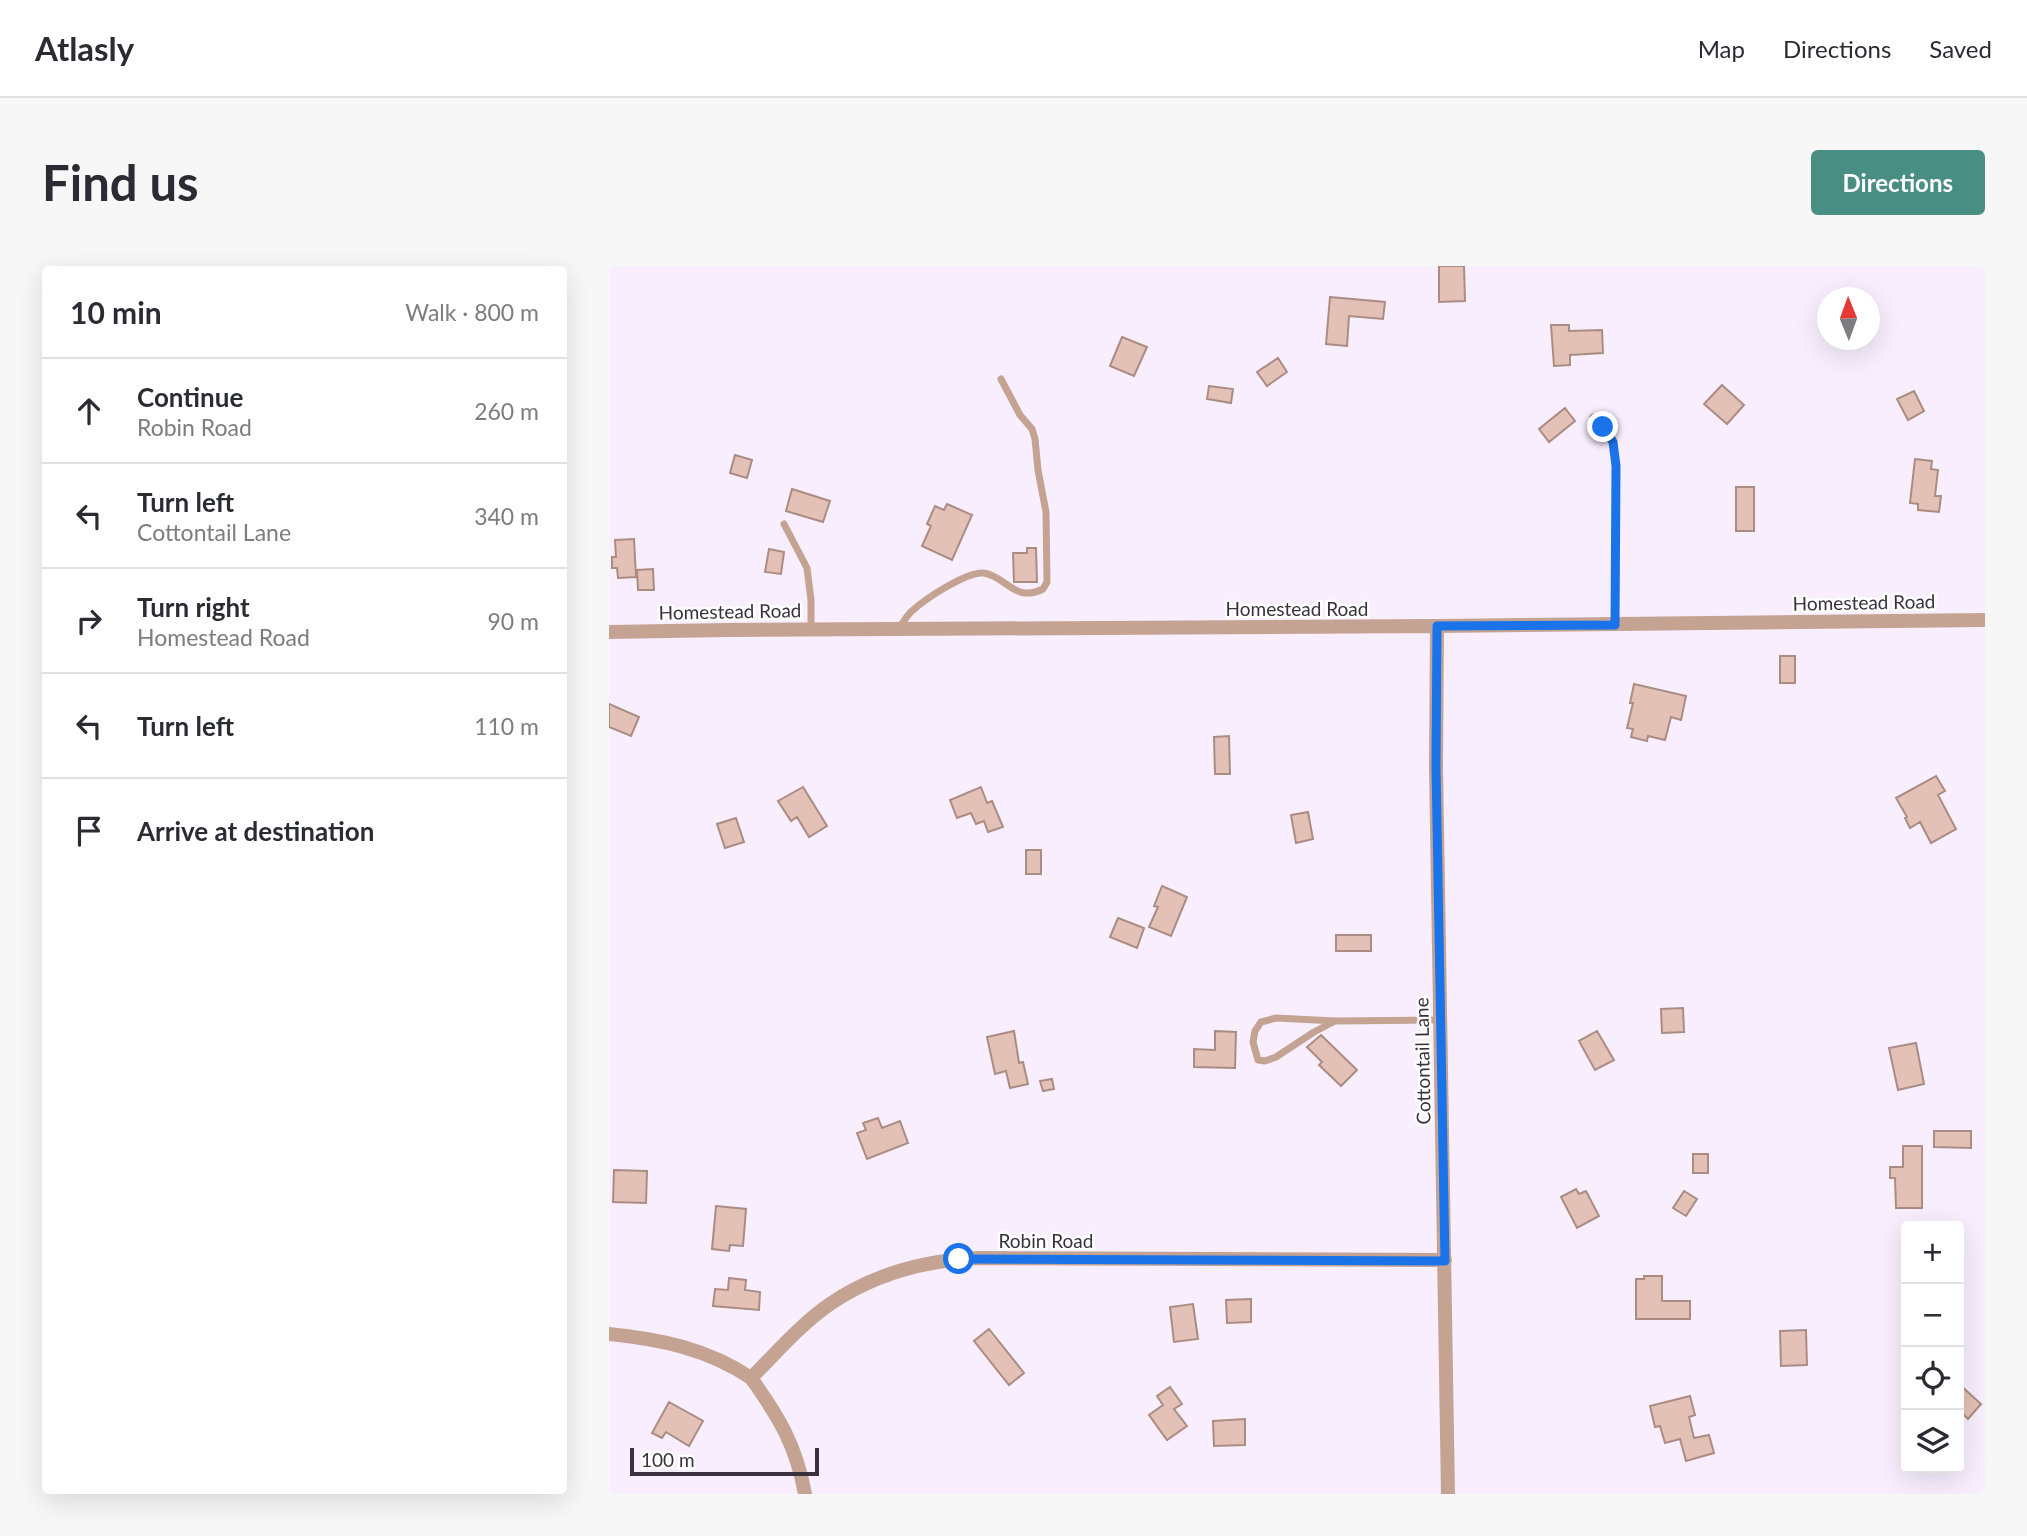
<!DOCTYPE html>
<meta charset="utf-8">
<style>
:root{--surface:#fff;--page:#f7f7f7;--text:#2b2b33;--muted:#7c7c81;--line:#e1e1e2;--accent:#498e83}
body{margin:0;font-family:Lato,sans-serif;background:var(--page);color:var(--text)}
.controls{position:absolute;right:21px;bottom:21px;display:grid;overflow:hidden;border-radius:7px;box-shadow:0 7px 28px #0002}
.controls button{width:63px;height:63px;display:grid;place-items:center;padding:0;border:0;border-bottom:2px solid var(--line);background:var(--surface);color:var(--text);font:35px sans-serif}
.compass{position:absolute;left:1208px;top:21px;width:63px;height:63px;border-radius:50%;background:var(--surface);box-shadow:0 7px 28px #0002;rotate:359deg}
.scale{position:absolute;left:21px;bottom:18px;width:189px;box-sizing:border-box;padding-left:7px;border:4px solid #39323c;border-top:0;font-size:19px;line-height:24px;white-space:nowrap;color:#39323c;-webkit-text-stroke:5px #fff;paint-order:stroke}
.stop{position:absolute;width:21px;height:21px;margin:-16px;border:5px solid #1a73e8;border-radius:50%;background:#fff}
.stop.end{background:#1a73e8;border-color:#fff;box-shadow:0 2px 7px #0008}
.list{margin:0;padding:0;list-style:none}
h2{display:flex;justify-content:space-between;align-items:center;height:91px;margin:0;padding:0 28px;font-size:30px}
h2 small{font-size:23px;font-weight:400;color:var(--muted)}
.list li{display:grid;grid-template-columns:46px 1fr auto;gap:21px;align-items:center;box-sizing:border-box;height:105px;padding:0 28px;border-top:2px solid var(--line)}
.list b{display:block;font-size:26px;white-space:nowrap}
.list p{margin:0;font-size:23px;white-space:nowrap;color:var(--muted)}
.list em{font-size:23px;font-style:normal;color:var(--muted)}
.icon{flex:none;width:38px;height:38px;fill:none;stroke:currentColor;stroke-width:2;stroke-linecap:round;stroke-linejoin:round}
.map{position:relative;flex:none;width:1376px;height:1228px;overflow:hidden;border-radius:7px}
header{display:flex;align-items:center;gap:42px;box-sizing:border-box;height:98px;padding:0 35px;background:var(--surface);border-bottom:2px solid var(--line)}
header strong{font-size:33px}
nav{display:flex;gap:38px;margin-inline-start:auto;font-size:24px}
.intro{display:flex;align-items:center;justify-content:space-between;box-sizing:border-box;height:168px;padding:0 42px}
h1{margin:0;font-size:49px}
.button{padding:18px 32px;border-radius:7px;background:var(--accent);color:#fff;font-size:24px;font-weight:700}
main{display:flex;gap:42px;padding:0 42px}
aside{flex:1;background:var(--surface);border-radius:7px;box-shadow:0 7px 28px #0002}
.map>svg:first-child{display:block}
.building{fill:#e3c1b7;stroke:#ab8c83;stroke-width:2}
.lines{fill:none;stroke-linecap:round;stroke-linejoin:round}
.service{stroke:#c4a392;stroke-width:7}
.minor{stroke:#c4a392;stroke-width:14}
.route{stroke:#1a73e8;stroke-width:9}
.labels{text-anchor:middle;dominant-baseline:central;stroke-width:5;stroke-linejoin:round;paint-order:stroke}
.street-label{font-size:19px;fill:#39323c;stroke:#fff}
</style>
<header>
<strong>Atlasly</strong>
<nav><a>Map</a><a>Directions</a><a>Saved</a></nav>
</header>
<div class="intro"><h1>Find us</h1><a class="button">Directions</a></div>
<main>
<aside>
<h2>10 min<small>Walk · 800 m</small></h2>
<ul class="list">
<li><svg class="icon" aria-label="ahead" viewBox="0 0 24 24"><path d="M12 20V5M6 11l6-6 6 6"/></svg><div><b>Continue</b><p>Robin Road</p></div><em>260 m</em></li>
<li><svg class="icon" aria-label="left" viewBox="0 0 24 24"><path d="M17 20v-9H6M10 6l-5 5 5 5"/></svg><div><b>Turn left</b><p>Cottontail Lane</p></div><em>340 m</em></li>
<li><svg class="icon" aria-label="right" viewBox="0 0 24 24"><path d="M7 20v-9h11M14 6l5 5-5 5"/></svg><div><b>Turn right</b><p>Homestead Road</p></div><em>90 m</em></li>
<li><svg class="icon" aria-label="left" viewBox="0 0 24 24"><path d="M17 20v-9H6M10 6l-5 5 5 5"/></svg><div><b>Turn left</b></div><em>110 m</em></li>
<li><svg class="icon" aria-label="arrive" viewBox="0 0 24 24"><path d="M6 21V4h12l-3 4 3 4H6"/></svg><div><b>Arrive at destination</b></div></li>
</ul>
</aside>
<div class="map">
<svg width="1376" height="1228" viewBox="0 0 1376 1228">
<rect width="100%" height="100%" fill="#f8eefe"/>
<path class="building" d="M830,0H855L856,35L830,36Z
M721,31L776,36L774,53L740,50L738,80L717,78Z
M942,59H960V65L993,64L994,87L961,89V99L945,100Z
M513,71L538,81L525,110L501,100Z
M669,92L678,106L658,120L648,106Z
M1113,119L1135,139L1118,158L1095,138Z
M600,120L624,123L622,137L598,133Z
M1305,125L1315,145L1299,154L1288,133Z
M956,142L966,155L940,176L930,163Z
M126,189L143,194L138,212L121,207Z
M1306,193L1323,195L1322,203L1329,204L1326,230H1332L1330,246L1309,244V238L1301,237Z
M1127,221H1145V265H1127Z
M183,223L221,235L214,256L177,245Z
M338,238L363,249L343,294L313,280L322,260L318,258L326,240L335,244Z
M25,273L27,311L9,312L8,302H3V291H7L6,274Z
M418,282H427L428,316H405L404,287H418Z
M160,283L175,286L172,308L156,306Z
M44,303L45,324H29L28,304Z
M1171,390H1186V417H1171Z
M1025,418L1077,430L1072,454L1062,451L1056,474L1039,470L1038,475L1022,471L1024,463L1018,462L1024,437H1021Z
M0,438L30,451L22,470L0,461Z
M620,470L621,508H606L605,471Z
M1327,510L1336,525L1329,529L1347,563L1322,577L1311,556L1301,562L1296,552L1298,551L1287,532Z
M194,521L218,560L200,571L188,551L182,555L169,535Z
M372,521L378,537L383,535L394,561L379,566L375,555L367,558L362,547L348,552L341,534Z
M699,546L704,573L687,577L682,549Z
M127,552L135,576L116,582L108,558Z
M417,584H432V608H417Z
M553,620L578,631L562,670L540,661L549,641L545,640Z
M509,652L535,662L528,682L501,671Z
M727,669H762V685H727Z
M1074,742L1075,766L1053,767L1052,743Z
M405,765L410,797L414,796L419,818L401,822L397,805L386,808L378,771Z
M606,765L627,766L626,802L585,801V783L606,784Z
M988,765L1005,794L986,804L970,775Z
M712,769L748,804L732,820L710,799L713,796L698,781Z
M1307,777L1315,818L1289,824L1280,782Z
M443,813L445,823L434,825L431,815Z
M269,852L273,862L291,855L299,877L258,893L248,867L257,864L254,857Z
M1325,865H1362V882L1325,881Z
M1294,880H1313V942H1287L1286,912H1281V901H1294Z
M1084,888H1099V907H1084Z
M5,904L38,905L37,937L4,936Z
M967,923L970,928L977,925L990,950L968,962L952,931Z
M1075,925L1088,933L1077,950L1064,942Z
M107,940L137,943L134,980L121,979L120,985L103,983Z
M1035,1010H1053V1035H1081V1053H1027V1013H1035Z
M120,1012L137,1014L136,1024L151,1026L150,1044L104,1040L106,1023L119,1024Z
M642,1033V1056L618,1057L617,1034Z
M584,1038L589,1073L565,1076L561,1041Z
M380,1063L415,1107L400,1119L365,1075Z
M1197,1064L1198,1099L1172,1100L1171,1065Z
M1350,1118L1372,1138L1359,1153L1350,1144Z
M561,1121L573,1138L565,1143L578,1160L558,1174L540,1149L554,1139L548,1130Z
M1081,1130L1086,1149L1080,1151L1085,1172L1100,1169L1105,1187L1077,1195L1071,1173L1056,1177L1051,1160L1046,1161L1041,1140Z
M60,1136L94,1155L80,1180L57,1166L53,1172L43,1167Z
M636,1153V1179L605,1180L604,1155Z"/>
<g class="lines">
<path class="service" d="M984,151L1004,176L1007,200L1006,358
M175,258L198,302L202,334V363
M290,362C294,357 298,349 303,345C316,333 358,305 375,307C398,311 406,337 434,323L438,316L437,246L429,204L426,173L423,163L411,149L392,113
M726,755L705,766L667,791L656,795L649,794L644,776L646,765L652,756L667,752L726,755L831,754"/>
<path class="minor" d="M828,360L827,501L839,1228
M0,366L119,364L828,360L1376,354
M0,1068C51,1073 99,1083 142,1112C167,1087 192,1058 221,1038C265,1008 318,994 370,992L836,994
M142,1112C170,1151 187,1179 196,1228"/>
</g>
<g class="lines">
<path class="route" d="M350,993L836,995L827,501L828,360L1006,359L1007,200L1004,176L994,161"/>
</g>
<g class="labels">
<g class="street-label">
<text transform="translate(1255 336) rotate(-1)">Homestead Road</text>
<text x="688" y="342">Homestead Road</text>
<text transform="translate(121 345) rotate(-1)">Homestead Road</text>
<text transform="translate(813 795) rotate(-91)">Cottontail Lane</text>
<text x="437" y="974">Robin Road</text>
</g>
</g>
</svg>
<div class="controls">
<button>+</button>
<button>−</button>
<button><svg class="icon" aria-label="locate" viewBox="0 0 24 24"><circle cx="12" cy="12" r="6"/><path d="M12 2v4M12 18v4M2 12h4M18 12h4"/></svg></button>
<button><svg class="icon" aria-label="layers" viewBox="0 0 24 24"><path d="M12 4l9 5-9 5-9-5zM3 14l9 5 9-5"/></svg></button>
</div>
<svg class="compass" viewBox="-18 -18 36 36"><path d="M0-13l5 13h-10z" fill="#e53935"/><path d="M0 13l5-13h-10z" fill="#7c7c81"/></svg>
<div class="scale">100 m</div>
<div class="stop" style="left:350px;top:993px"></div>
<div class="stop end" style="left:994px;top:161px"></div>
</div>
</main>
